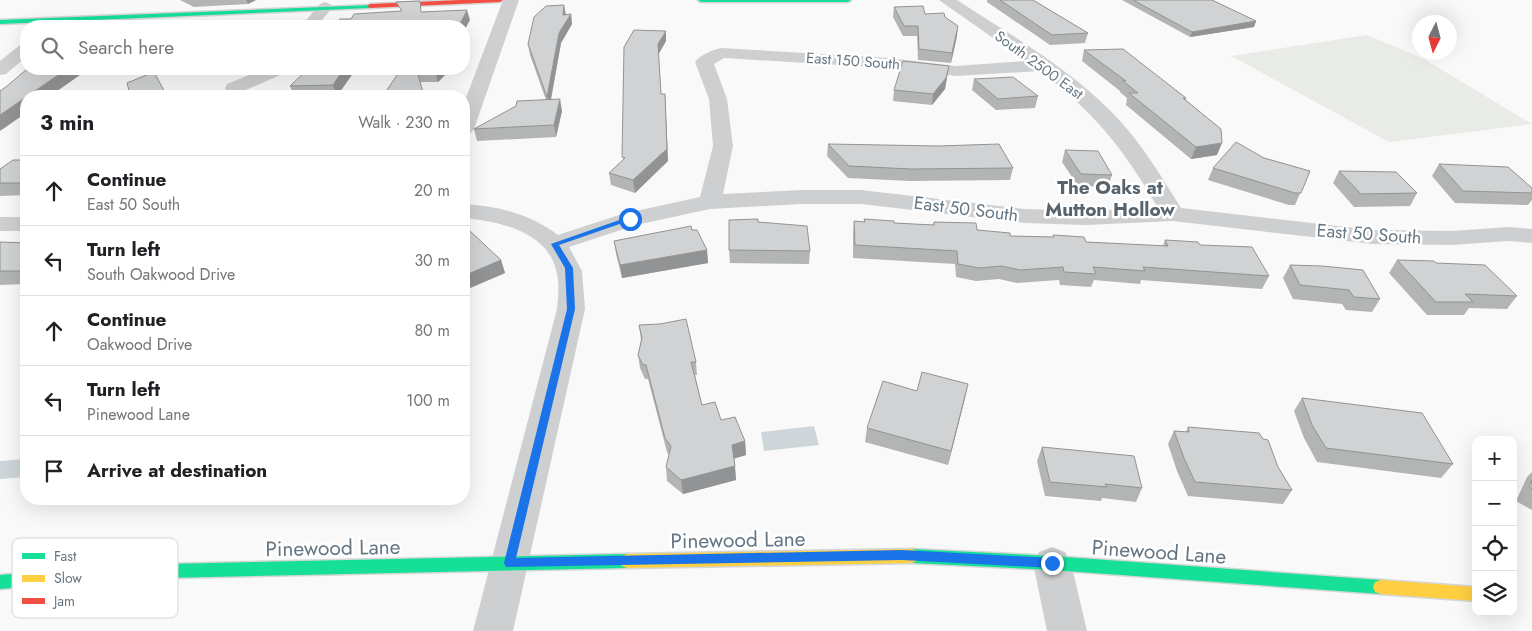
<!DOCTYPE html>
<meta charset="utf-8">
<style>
:root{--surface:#fff;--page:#f2f2f2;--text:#202124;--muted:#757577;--line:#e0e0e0}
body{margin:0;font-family:Jost,sans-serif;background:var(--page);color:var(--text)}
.controls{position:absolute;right:15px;bottom:15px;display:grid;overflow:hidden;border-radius:10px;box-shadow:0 5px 20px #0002}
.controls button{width:45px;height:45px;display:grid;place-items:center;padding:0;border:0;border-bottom:1px solid var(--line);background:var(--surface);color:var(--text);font:25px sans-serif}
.compass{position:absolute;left:1412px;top:15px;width:45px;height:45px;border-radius:50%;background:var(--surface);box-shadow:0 5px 20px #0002;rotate:186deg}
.stop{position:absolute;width:15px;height:15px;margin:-11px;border:4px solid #1a73e8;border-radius:50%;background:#fff}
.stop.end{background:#1a73e8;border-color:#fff;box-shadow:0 1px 5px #0008}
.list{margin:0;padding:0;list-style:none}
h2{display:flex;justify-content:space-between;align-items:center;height:65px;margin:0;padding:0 20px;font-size:21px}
h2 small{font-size:16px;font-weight:400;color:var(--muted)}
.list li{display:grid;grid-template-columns:32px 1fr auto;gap:15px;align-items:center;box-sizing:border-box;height:70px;padding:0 20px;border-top:1px solid var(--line)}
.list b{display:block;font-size:19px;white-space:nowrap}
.list p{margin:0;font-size:16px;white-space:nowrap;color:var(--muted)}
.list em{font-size:16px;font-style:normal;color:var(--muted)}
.icon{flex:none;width:28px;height:28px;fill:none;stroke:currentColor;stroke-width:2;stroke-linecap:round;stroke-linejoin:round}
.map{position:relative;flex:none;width:1532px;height:631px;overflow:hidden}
.search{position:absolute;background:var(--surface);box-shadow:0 5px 20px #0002;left:20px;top:20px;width:450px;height:55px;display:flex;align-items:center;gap:12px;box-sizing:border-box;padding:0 18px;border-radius:20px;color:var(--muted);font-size:19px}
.panel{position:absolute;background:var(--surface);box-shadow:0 5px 20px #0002;left:20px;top:90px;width:450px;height:415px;border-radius:20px}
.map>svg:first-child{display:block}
.green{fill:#e8ebe6}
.water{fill:#ced6d9}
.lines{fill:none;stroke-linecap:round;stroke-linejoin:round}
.fast-casing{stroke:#d5d6d7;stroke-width:3}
.slow-casing{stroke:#d5d6d7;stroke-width:3}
.jam-casing{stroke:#d5d6d7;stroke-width:3}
.street{fill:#cecfd0;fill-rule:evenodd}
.fast{fill:#16e098;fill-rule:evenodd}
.slow{fill:#ffcf43;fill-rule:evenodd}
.jam{fill:#f24e42;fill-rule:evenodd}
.wall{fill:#b3b5b5}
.shaded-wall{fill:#929394}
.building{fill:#d0d2d3;stroke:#929394}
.route{fill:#1a73e8}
.labels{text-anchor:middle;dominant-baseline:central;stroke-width:5;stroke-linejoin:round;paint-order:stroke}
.far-street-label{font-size:15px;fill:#657683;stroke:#fff}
.street-label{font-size:18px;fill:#657683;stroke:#fff}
.neighbourhood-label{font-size:19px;font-weight:bold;fill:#57646e;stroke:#fff}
.near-street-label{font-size:21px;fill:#657683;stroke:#fff}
.key{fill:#fff;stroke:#d1d6da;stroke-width:1}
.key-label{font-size:14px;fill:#657683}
</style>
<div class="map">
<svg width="1532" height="631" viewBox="0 0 1532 631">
<rect width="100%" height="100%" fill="#f9f9f9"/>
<path class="green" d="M1367,35L1424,59L1532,124L1389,142L1231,56Z"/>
<path class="water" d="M814,426L819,445L764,451L761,432Z
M26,459V477L0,479V461Z"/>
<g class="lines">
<defs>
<path id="fast" d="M698,0H851L848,2H701Z
M372,5V7L370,8L0,24V20Z
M912,549L1052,556L1381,580L1387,582L1389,587L1387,592L1381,594L1052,570L912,563L907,561L904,556L907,551Z
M627,554L632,556L635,561L632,566L627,568L120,579L0,589V575L120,565Z"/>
<path id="slow" d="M912,549L917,551L920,556L917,561L912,563L627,568L622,566L619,561L622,556L627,554Z
M1381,580L1476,587V601L1381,594L1375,592L1373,587L1375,582Z"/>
<path id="jam" d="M460,0H503L500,2L370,8L367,6L370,4Z"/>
</defs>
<use href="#fast" class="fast-casing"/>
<use href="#slow" class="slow-casing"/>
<use href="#jam" class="jam-casing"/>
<path class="street" d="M503,0H519L474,129L471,133L464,135V103Z
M939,0H957C1014,37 1076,72 1122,123C1145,149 1163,179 1181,208L1373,230L1451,231L1509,227L1532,229V243L1509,241L1451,245L1373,244L1173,221L1086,225L1025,223L861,204H801L710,209L636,225L569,247L582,271L585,309L513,631H473L557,309C558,296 560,283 556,270C547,231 497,221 464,218V204C498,206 530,214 558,235L622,214L700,197L713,146L709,99L695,62C700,55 712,50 721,48L889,58L956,66L1026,61ZM724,58L889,68L956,76L1040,71C1095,113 1123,148 1158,208L1086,211L1025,209L861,190H801L723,194L733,146L727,99L714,64Z
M325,2L330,4L333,7L317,26H301L320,4Z
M26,44V57L6,74L0,75V61L20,45Z
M264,69H284L278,76L241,92L234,94L227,92L225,88L227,84Z
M0,217H26V231H0Z
M1052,547L1065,552L1071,563L1087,631H1047L1033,563L1039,552Z"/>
<use href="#fast" class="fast"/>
<use href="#slow" class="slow"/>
<use href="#jam" class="jam"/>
</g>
<path class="wall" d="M180,0H256L248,4L194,7Z
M987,0H1033L1088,33L1085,43L1050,45L987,2Z
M1122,0H1212L1256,21L1254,27L1190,37Z
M894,7L925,14L945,17L957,36L951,63L918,60L917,36H903L893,17Z
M571,14L572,24L561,43L551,100L562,111L556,137L477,141L474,129L546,100L530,55L528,44L566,15Z
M634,30L666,41L658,55L661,94H665L668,161L635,193L611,185L609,173L623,160Z
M1084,50L1186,98V100L1217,155L1191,159L1126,105L1127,98L1120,92V91L1082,61Z
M356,69L337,96H294L290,86Z
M401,69H445L446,74L438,82H420Z
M947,77L945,89L932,105L893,101L894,90Z
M974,79L1038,96L1035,108L996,110L972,90Z
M828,144L1013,168L1010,180L910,181L848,178L827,156Z
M1065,150L1112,175L1108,187L1078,186L1062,162Z
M1264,158L1310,171L1295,205H1289L1208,180L1213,168Z
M26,160V195L0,196V169Z
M1439,164L1532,188V200L1528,205L1455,203L1432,176Z
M1339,171L1417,193L1410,206L1354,207L1333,183Z
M864,219L894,223L933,225L934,222L1010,236L1053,237V235L1086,242L1163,246L1165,240L1200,245L1269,276L1262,289L1141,280L1140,284L1094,280L1091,287L1060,285L1059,280L1017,283L999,279L976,281L956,277L955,264L853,258V234L854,221L864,222Z
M758,222L810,251L809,264L730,263L729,250Z
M464,233L501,260L505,273L470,288L464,283Z
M614,241L707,250L708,263L622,278L616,254Z
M0,242L26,243V284L0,285Z
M1397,260L1436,263L1517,296L1507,309L1469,308L1464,315H1427L1389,273Z
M1290,265L1380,299L1372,312L1346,310L1342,304L1293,299L1283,278Z
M639,325L696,362L697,375H695L702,405L745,441L746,455L734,458L736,480L683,494L667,481L666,467L669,455L667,452L648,379H645L640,368L638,355L641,340Z
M917,391L965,398L948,465L865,442L867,428Z
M1302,398L1453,464L1441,478L1317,462L1304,438L1294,411Z
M1188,427L1278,467L1292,490L1283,504L1188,496L1177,471L1168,444L1174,431L1186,432Z
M1042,447L1142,488L1136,502L1102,498L1101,501L1045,496L1037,461Z
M1532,472V510L1516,501L1527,477Z
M109,499H156L154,502H111Z"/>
<path class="shaded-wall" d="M246,0H256L248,4Z
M564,5L566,15L571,14L572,24L561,43L549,109L547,97L563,15Z
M467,10L470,20L464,31V26H459Z
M1256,21L1254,27L1190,37L1192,32Z
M958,26L957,36L951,63L952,53Z
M666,31V41L658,55V44Z
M949,66L945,89L932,105L933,94Z
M67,69H85L79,73L80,75L50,96H27Z
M344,69H356L337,96L333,85Z
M438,69H445L446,74L438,82L435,71Z
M665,94L668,161L635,193L633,180Z
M26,97V113L0,131V115Z
M560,99L562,111L556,137L554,125Z
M1222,143L1217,155L1191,159L1196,147Z
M707,250L708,263L622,278L620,265Z
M501,260L505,273L470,288L466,275Z
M968,384L965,398L948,465L951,451Z
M745,441L746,455L733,459L732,445Z
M735,466L736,480L683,494L681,480Z"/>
<path class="building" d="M1000,0H1033L1088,33L1052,35Z
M1133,0H1212L1256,21L1192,32Z
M420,1L421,12L467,10L459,26H335L340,19H351L354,14L402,11L396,2Z
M564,5L563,15L571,14L559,33L547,97L528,44L534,17L546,6Z
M923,6L925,14L944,13L945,17L958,26L952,53L919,49L918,26H904L894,7Z
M122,24L119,26H91Z
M634,30L666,31L658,44L661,94H665L667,149L633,180L609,173L625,158L622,157L624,47Z
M1123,49L1186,98H1183L1221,129L1222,143L1196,147L1129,93H1138L1123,81H1126L1084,50Z
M903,61L949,66L946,78L933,94L894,90Z
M27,69H67L0,115V91L7,86Z
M308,69H344L333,85L290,86Z
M401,69H438L435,71H417L424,96H383Z
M154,72L167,96H124L130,94L127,83Z
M1013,77L1038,96L998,99L974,79Z
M560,99L554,125L474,129L516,106L517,101Z
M1236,142L1264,158L1310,171L1301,193H1295L1213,168Z
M828,144L938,146L999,144L1013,168L911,169L849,166Z
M1065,150L1098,151L1112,175L1081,174Z
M13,160H26V183H0V169Z
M1439,164L1508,167L1532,188V193L1463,191Z
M1339,171L1396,172L1417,193L1361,194Z
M758,219V222L807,226L810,251L729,250V220Z
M864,219L894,221V223L934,225V222L976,223L977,230L1010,233V236L1054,237L1053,235L1084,237L1086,242L1168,246L1165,240L1198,242L1200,245L1252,247L1269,276L1143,267L1145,271L1093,267L1096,274L1064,272L1063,267L1020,270L1002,266L979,268L958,264L957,251L855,245L854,221L865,222Z
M691,226L692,230H697L707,250L620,265L614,241Z
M470,231L501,260L466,275L464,273V233Z
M0,242L26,243V271H0Z
M1397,260L1434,261L1436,263L1485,265L1517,296L1465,294L1473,302H1436Z
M1290,265L1322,266L1363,270L1380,299L1354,297L1349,290L1300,285Z
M686,319L696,362H691L702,405L715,402L721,420L735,417L745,441L732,445L735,466L681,480L666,467L671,446L665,438L646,365H643L638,355L642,338L639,325L660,324Z
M922,372L968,384L951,451L867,428L883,381L917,391Z
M1302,398L1422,413L1453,464L1326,448L1312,425Z
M1188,427L1259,433L1263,439L1268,440L1278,467L1292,490L1195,482L1184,458L1174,431L1189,432Z
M1042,447L1134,456L1142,488L1105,484L1107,487L1050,482Z
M1532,480V489L1529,487Z"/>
<path class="route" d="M628,217L634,219L559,245L573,268L575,309L516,558L902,550L1052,558L1058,563L1056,567L1052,568L902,560L506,567L504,563L567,309L565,268L551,244Z"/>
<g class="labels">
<g class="far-street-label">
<text transform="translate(853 61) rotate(4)">East 150 South</text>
<text transform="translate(1039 65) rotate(36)">South 2500 East</text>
</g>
<g class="street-label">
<text transform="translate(966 209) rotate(7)">East 50 South</text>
<text transform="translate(1369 234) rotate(4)">East 50 South</text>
</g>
<g class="neighbourhood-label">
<text x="1110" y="187">The Oaks at<tspan x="1110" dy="22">Mutton Hollow</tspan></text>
</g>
<g class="near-street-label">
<text transform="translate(738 540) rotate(-1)">Pinewood Lane</text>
<text transform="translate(333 548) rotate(-1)">Pinewood Lane</text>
<text transform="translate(1159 552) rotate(4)">Pinewood Lane</text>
</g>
</g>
<rect x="12" y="538" width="166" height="80" rx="8" class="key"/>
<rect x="22" y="553" width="23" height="6" fill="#16e098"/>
<rect x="22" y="575" width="23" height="7" fill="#ffcf43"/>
<rect x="22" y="598" width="23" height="6" fill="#f24e42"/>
<g class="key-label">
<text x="54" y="561">Fast</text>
<text x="54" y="583">Slow</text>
<text x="54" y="606">Jam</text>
</g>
</svg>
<div class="controls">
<button>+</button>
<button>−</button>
<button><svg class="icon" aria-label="locate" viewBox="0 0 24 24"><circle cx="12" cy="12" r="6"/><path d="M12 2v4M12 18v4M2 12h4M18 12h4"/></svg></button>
<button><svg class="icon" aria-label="layers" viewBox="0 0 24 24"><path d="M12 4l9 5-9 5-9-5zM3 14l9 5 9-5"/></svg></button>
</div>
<svg class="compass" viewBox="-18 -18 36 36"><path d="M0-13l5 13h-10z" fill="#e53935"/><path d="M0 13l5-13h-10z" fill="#757577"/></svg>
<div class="stop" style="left:630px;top:219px"></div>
<div class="stop end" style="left:1052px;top:563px"></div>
<div class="search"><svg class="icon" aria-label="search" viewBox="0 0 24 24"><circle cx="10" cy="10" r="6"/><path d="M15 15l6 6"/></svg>Search here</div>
<section class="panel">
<h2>3 min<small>Walk · 230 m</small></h2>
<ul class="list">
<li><svg class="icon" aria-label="ahead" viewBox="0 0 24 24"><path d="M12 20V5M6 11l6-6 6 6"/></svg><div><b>Continue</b><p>East 50 South</p></div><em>20 m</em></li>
<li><svg class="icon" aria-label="left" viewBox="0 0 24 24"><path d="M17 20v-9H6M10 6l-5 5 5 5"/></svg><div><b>Turn left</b><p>South Oakwood Drive</p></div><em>30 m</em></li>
<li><svg class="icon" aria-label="ahead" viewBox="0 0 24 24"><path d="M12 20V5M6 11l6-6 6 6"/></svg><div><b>Continue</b><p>Oakwood Drive</p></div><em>80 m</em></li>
<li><svg class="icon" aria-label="left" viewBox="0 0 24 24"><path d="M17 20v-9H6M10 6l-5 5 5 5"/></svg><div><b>Turn left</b><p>Pinewood Lane</p></div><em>100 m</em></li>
<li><svg class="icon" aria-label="arrive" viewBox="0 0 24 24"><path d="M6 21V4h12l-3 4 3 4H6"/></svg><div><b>Arrive at destination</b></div></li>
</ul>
</section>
</div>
